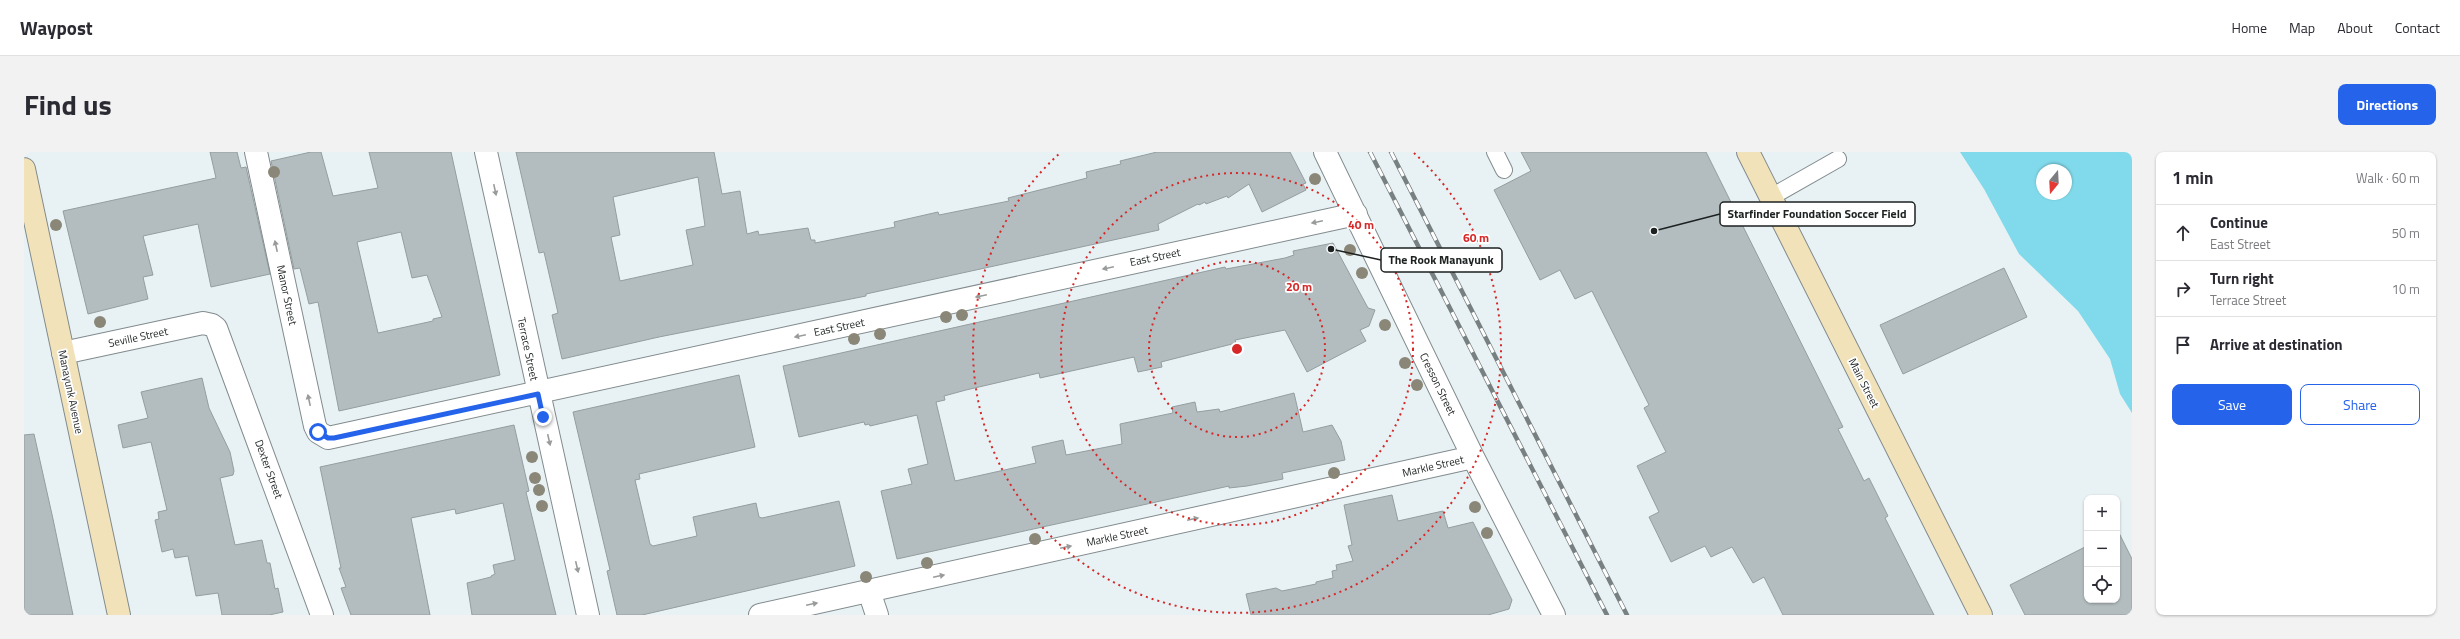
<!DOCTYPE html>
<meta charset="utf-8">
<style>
:root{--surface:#fff;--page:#f2f2f3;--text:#2b2b33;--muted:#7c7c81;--line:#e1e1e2;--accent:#2563eb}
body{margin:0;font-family:"Titillium Web",sans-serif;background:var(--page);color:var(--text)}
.controls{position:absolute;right:12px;bottom:12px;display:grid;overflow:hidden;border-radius:8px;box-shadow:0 1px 3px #0004}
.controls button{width:36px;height:36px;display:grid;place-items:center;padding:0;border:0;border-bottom:1px solid var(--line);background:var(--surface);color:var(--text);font:20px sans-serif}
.compass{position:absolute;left:2012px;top:12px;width:36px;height:36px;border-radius:50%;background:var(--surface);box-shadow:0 1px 3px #0004;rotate:198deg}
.stop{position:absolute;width:12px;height:12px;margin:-9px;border:3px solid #2563eb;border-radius:50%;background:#fff}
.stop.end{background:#2563eb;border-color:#fff;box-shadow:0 1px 4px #0008}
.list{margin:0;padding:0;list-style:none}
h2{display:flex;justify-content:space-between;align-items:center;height:52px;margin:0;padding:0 16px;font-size:17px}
h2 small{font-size:13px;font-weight:400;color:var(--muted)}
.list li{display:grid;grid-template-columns:26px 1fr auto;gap:12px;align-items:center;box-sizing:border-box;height:56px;padding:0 16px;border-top:1px solid var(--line)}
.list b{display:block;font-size:15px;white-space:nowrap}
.list p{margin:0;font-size:13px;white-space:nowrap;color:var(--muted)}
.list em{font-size:13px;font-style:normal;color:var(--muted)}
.actions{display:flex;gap:8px;padding:12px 16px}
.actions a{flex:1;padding:9px 0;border:1px solid var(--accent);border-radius:8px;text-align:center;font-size:14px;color:var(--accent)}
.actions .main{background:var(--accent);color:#fff}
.icon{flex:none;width:22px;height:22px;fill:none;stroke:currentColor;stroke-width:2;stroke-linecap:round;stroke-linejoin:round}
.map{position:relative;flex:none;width:2108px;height:463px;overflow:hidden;border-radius:8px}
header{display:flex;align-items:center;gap:24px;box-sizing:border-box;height:56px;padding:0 20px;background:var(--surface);border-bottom:1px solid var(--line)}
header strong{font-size:19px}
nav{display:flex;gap:22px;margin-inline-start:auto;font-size:14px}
.intro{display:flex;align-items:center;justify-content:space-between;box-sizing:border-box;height:96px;padding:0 24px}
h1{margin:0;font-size:28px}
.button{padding:10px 18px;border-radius:8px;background:var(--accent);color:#fff;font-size:14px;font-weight:700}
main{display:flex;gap:24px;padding:0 24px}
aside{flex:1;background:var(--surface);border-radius:8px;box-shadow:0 1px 3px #0004}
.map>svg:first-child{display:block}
.water{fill:#81daeb;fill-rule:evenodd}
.building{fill:#b3bdbf;stroke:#949d9f;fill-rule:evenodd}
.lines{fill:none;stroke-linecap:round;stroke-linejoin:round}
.lane-casing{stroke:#828b8d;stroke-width:18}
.street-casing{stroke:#828b8d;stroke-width:24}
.secondary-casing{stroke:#828b8d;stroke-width:24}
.lane{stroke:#fff;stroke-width:16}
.street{stroke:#fff;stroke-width:22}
.secondary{stroke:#f1e2ba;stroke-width:22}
.rail-casing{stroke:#798081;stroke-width:4.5}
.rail{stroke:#fff;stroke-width:3;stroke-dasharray:9;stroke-linecap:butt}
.tree{fill:#8a8778}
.oneway{fill:#999b9b}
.route{stroke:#2563eb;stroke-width:5}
.ring{fill:none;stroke:#d62828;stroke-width:2;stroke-dasharray:2 4}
.labels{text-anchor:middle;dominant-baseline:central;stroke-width:3.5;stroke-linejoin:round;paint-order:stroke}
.street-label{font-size:11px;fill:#1d2121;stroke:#fff}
.centre{fill:#d62828;stroke:#fff;stroke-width:2}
.ring-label{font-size:12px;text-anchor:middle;font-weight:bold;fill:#d62828;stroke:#fff;stroke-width:3.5;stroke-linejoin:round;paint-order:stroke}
.leader{fill:none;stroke:#1d2121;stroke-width:1.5}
.callout-dot{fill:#1d2121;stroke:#fff;stroke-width:1.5}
.callout{fill:#fff;stroke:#1d2121;stroke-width:1.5}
.callout-label{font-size:12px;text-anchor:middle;font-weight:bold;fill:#1d2121}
</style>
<header>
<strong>Waypost</strong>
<nav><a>Home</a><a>Map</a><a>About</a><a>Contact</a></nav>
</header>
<div class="intro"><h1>Find us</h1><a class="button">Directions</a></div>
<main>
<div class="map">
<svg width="2108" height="463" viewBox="0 0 2108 463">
<rect width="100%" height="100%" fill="#e8f2f4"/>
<path class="water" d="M1936,0H2108V261L2096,242L2086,207L2054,159L1995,102L1960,37ZM2018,18H2042V42H2018Z"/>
<path class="building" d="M186,0H213L217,16L222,15L246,122L187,135L174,72L119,84L129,123L119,125L124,147L64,162L39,59L192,26Z
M287,0H297L309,44L354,36L345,0H427L476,223L315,259L294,150L285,152L276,116L270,117L247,9ZM377,80L388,126L403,123L418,165L409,167V169L354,181L333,90Z
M492,0H690L698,42L716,39L723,82L734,79L735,83L784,76L787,88H791V91L871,75L870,70L914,60L915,63L985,49L984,46L1063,26L1062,20L1097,12L1096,9L1133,0H1266L1282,31L1279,32L1282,38L1238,60L1225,32L1204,46L1203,44L1182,52L1181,50L1175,53L1174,52L1134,72L1135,78L842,142V144L635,185L538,207L528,163L534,161L520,100L515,101ZM674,25L681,74L662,78L669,113L596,129L587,85L596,83L589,45Z
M1497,0H1682L1819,275L1814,277L1840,329L1845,326L1864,364L1861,366L1910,463H1759L1740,425L1729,431L1708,395L1687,405L1681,394L1647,410L1625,365L1635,360L1613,314L1642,300L1620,256L1625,253L1568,139L1551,147L1536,118L1516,128L1470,38L1507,19Z
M1309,91L1344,156L1351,158L1345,174L1336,178L1342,189L1283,220L1261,178L1211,188L1212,191L1137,210L1138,215L1114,220L1110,205L1016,226L1015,221L942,238L920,244L921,248L912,250L931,329L1012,311L1008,295L1039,288L1042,303L1098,292L1096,272L1149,261L1148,255L1171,250L1173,260L1195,257L1196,260L1270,241L1279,280L1308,273L1317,289L1321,308L1258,321L1259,327L1223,334L1205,336V334L873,407L857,339L888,332L884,317L904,312L893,263L846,274L845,272L841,273L840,270L775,285L759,214L1201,115L1202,117L1261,106L1270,103L1269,99Z
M1980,116L2003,165L1879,222L1856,173Z
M715,223L731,295L615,322L616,327L611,328L626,392L629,394L673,384L669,365L732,351L735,365L738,366L815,349L831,414L618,463H593L583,419L586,418L549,260Z
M178,226L185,256L206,300L210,319L209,323L196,326L211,393L238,388L243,411H246L251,437L254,436L259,460L245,463H198L194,441L172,444L164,404L151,406L149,397L138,400L131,368L135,367L134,360L143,358L127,290L99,296L94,273L124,266L117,240Z
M490,273L505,339L502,340L532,463H448L443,431L467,425V424L471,422L469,413L491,408L479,351L432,362L431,357L387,366L406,463H327L317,436L322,435L315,416H317L296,315Z
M10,282L29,367L49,463H0V283Z
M1368,343L1374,369L1419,359L1424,376L1449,370L1488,448L1485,457L1464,463H1227L1222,442L1252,436L1258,439L1292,432V430L1309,426L1308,419L1313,418L1312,413L1329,409L1324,394L1328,393L1320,353Z
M2094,379L2108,407V463H2001L1986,433L2063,394V448H2093Z"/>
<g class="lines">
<defs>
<path id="lane" d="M1471,0L1480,18
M1747,45L1814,7"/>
<path id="street" d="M232,0L291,274L294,280L304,286L1332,62
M462,0L564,463
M1301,0L1449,305L1530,463
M39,201L179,171L188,173L192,176L298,463
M845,439L853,463
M736,463L1449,305"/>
<path id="secondary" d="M1724,0L1957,463
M0,17L95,463"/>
</defs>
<use href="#lane" class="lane-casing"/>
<use href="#street" class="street-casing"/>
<use href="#secondary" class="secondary-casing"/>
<use href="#lane" class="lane"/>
<use href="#street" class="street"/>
<use href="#secondary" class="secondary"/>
<defs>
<path id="rail" d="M1346,0L1583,463
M1367,0L1603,463"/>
</defs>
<use href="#rail" class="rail-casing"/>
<use href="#rail" class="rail"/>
</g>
<g class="tree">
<circle cx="250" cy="20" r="6"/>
<circle cx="1291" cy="27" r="6"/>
<circle cx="32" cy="73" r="6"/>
<circle cx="1326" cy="98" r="6"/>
<circle cx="1338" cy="121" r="6"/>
<circle cx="938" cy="163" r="6"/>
<circle cx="922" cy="165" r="6"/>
<circle cx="76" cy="170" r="6"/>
<circle cx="1361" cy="173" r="6"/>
<circle cx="856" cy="182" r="6"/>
<circle cx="830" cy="187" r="6"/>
<circle cx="1381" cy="211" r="6"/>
<circle cx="1393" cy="233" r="6"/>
<circle cx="508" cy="305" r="6"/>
<circle cx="1310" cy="321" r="6"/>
<circle cx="511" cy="326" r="6"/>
<circle cx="515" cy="338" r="6"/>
<circle cx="518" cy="354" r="6"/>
<circle cx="1451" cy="355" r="6"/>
<circle cx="1463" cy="381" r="6"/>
<circle cx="1011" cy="387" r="6"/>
<circle cx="903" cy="411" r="6"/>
<circle cx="842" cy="425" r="6"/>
</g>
<defs><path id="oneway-solid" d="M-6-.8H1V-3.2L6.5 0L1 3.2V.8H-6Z"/></defs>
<g class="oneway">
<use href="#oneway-solid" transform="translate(471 38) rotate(78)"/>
<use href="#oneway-solid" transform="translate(1293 70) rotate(168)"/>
<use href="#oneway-solid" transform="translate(252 94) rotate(-102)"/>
<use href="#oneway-solid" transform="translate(1084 116) rotate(168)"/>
<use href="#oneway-solid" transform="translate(957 144) rotate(168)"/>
<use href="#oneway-solid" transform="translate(776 184) rotate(168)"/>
<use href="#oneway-solid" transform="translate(285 248) rotate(-102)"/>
<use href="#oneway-solid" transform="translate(525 288) rotate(77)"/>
<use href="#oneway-solid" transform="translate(1169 367) rotate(-12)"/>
<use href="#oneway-solid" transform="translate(1042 395) rotate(-12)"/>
<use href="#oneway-solid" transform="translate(553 415) rotate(77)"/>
<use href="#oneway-solid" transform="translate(915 424) rotate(-12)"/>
<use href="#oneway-solid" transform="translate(788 452) rotate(-12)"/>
</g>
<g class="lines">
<path class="route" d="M294,280L304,286H310L514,242L519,265"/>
</g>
<g class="ring">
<circle cx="1213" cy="197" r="88"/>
<circle cx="1213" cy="197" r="176"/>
<path d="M1390 1A264 264 0 1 1 1036 1"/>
</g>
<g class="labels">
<g class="street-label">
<text transform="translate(1131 105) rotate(-12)">East Street</text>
<text transform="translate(263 143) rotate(78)">Manor Street</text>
<text transform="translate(815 175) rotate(-12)">East Street</text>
<text transform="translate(114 185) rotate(-12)">Seville Street</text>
<text transform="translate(504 197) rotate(78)">Terrace Street</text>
<text transform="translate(1840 231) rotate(63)">Main Street</text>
<text transform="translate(1414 232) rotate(64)">Cresson Street</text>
<text transform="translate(47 240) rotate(78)">Manayunk Avenue</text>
<text transform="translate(1409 314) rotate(-13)">Markle Street</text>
<text transform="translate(245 317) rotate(70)">Dexter Street</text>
<text transform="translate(1093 384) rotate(-12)">Markle Street</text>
</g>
</g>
<circle cx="1213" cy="197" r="6" class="centre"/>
<g class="ring-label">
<text x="1337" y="77">40 m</text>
<text x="1452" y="90">60 m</text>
<text x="1275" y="139">20 m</text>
</g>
<path class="leader" d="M1630 79L1696 62M1307 97L1357 108"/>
<g class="callout-dot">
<circle cx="1630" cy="79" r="4"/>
<circle cx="1307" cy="97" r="4"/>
</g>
<g class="callout">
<rect x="1696" y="50" width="195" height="24" rx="4"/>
<rect x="1357" y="96" width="121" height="24" rx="4"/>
</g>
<g class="callout-label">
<text x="1793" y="66">Starfinder Foundation Soccer Field</text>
<text x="1417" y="112">The Rook Manayunk</text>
</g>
</svg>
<div class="controls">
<button>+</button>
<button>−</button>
<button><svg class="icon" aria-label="locate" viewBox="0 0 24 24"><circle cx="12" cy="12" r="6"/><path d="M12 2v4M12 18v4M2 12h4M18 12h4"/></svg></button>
</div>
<svg class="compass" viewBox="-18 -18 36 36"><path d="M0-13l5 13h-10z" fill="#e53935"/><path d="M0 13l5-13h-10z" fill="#7c7c81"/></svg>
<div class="stop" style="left:294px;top:280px"></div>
<div class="stop end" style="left:519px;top:265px"></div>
</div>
<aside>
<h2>1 min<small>Walk · 60 m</small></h2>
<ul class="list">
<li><svg class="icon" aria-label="ahead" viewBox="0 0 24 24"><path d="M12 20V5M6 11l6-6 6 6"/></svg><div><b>Continue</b><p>East Street</p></div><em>50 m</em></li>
<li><svg class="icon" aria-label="right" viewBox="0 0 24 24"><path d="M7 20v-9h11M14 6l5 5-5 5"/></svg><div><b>Turn right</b><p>Terrace Street</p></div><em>10 m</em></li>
<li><svg class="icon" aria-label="arrive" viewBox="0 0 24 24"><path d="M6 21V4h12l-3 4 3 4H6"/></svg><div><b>Arrive at destination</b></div></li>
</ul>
<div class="actions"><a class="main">Save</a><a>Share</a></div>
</aside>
</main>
